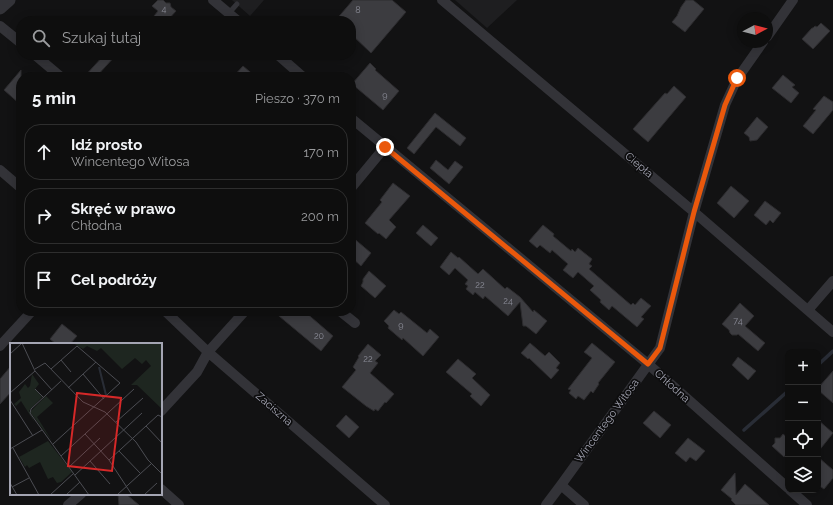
<!DOCTYPE html>
<html lang="pl">
<meta charset="utf-8">
<style>
:root{--surface:#0e0e0e;--page:#171717;--text:#f1f3f6;--muted:#9b9c9e;--line:#2e2e2e}
body{margin:0;font-family:Raleway,sans-serif;background:var(--page);color:var(--text)}
.controls{position:absolute;right:12px;bottom:12px;display:grid;overflow:hidden;border-radius:8px;box-shadow:0 2px 10px #0003}
.controls button{width:36px;height:36px;display:grid;place-items:center;padding:0;border:0;border-bottom:1px solid var(--line);background:var(--surface);color:var(--text);font:20px sans-serif}
.compass{position:absolute;left:737px;top:12px;width:36px;height:36px;border-radius:50%;background:var(--surface);box-shadow:0 2px 10px #0003;rotate:83deg}
.stop{position:absolute;width:12px;height:12px;margin:-9px;border:3px solid #ea580c;border-radius:50%;background:#fff}
.stop.end{background:#ea580c;border-color:#fff;box-shadow:0 1px 4px #0008}
.list{margin:0;padding:0;list-style:none}
h2{display:flex;justify-content:space-between;align-items:center;height:52px;margin:0;padding:0 16px;font-size:17px}
h2 small{font-size:13px;font-weight:400;color:var(--muted)}
.list li{display:grid;grid-template-columns:26px 1fr auto;gap:12px;align-items:center;box-sizing:border-box;height:56px;margin:0 8px 8px;padding:0 8px;border:1px solid var(--line);border-radius:16px}
.list b{display:block;font-size:15px;white-space:nowrap}
.list p{margin:0;font-size:13px;white-space:nowrap;color:var(--muted)}
.list em{font-size:13px;font-style:normal;color:var(--muted)}
.icon{flex:none;width:22px;height:22px;fill:none;stroke:currentColor;stroke-width:2;stroke-linecap:round;stroke-linejoin:round}
.map{position:relative;flex:none;width:833px;height:505px;overflow:hidden}
.search{position:absolute;background:var(--surface);box-shadow:0 2px 10px #0003;left:16px;top:16px;width:340px;height:44px;display:flex;align-items:center;gap:10px;box-sizing:border-box;padding:0 14px;border-radius:16px;color:var(--muted);font-size:15px}
.panel{position:absolute;background:var(--surface);box-shadow:0 2px 10px #0003;left:16px;top:72px;width:340px;height:244px;border-radius:16px}
.map>svg:first-child{display:block}
.built{fill:#1e1e20}
.lines{fill:none;stroke-linecap:round;stroke-linejoin:round}
.stream{stroke:#292d36;stroke-width:3.5}
.building{fill:#3c3c40;stroke:#2d2c2f}
.service{stroke:#333338;stroke-width:5}
.minor{stroke:#333338;stroke-width:10}
.tertiary{stroke:#333338;stroke-width:13}
.route{stroke:#ea580c;stroke-width:5}
.labels{text-anchor:middle;dominant-baseline:central;stroke-width:3.5;stroke-linejoin:round;paint-order:stroke}
.number-label{font-size:9px;fill:#8a8b96}
.street-label{font-size:11px;fill:#a4a5b3;stroke:#0d0d0e}
.inset-river{fill:none;stroke:#292d36;stroke-width:2}
.inset-road{fill:none;stroke:#4c4d53;stroke-width:1}
.view{fill:#d62828;fill-opacity:0.15;stroke:#d62828;stroke-width:2}
.inset-edge{fill:none;stroke:#a4a5b3;stroke-width:2}
</style>
<div class="map">
<svg width="833" height="505" viewBox="0 0 833 505">
<rect width="100%" height="100%" fill="#121213"/>
<path class="built" d="M232,0H264L250,16Z
M455,0H517L487,28Z"/>
<g class="lines">
<path class="stream" d="M818,365L833,351
M744,430L788,391"/>
</g>
<path class="building" d="M158,0H163L166,3H170L171,7L176,11L167,21H150L158,11L152,6Z
M353,0H392L406,12L371,53L351,34V21H335Z
M686,0H693L704,9L685,32L672,22L677,16L681,7Z
M821,23L830,31L813,49L802,39L812,28H813L815,26L817,27Z
M104,55H116L96,77H84Z
M370,63L376,69L375,70L399,91L383,110L352,84Z
M243,66L256,77H233Z
M21,70V105L4,90Z
M783,75L795,85L792,87L799,93L791,103L772,88Z
M674,86L686,97L648,142L633,129L665,93L667,94Z
M824,96L833,102V110L813,134L803,126L816,110L813,109Z
M435,113L466,138L460,146L436,127L414,154L407,148Z
M757,117L768,127L757,140L750,141L749,137L744,133Z
M436,160L448,170L455,161L463,167L449,184L430,168Z
M393,183L410,196L389,220L396,227L386,239L379,233L378,234L365,223L382,202L380,200Z
M731,186L749,201L734,218L717,203Z
M765,201L781,213L773,223L770,220L766,225L754,215Z
M423,225L438,238L431,246L416,233Z
M543,225L554,234L553,236L571,251L572,249L575,252L578,248L592,259L589,264L592,266L589,269L631,305L633,303L635,305L641,298L651,306L641,317L644,319L637,327L612,306L609,310L600,302L601,300L590,290L594,286L578,272L573,278L563,270L568,264L552,250L550,253L540,245L537,248L529,241Z
M351,236L371,253L361,266L351,257Z
M451,252L458,258L459,257L478,274L483,269L505,289L507,287L520,297L533,312L534,310L547,321L536,334L526,326H523L520,302L508,316L485,296L483,299L475,292L473,295L466,289L468,286L465,284L468,280L455,268L449,275L440,267Z
M369,271L386,286L375,298L361,286L363,282V279Z
M740,303L754,316L745,326L765,343L758,351L738,334L737,335H732L730,333L729,330L722,324Z
M394,310L399,314L401,312L427,333L430,329L439,337L423,356L403,338L402,340L388,328L389,326L384,321Z
M273,311H304L333,336L321,351Z
M62,324L77,336L70,344H56L50,339Z
M530,343L545,356L549,352L560,363L556,368L559,370L551,379L529,358L528,359L521,353Z
M592,343L615,362L598,383L599,384L593,393L591,391L584,400L578,396L576,399L569,393L571,390L568,389L592,358L584,352Z
M368,344L381,355L375,361L378,363L370,373L394,394L386,403L385,402L378,411L375,409L374,411L366,406L342,387L356,370L353,367L359,357L358,356Z
M738,357L756,371L748,380L732,365Z
M458,359L476,374L472,378L490,395L481,406L470,396L472,394L446,372Z
M11,366V392L0,404V379Z
M833,371V403L818,390V388Z
M654,411L671,425L660,438L643,423Z
M346,415L359,427L349,438L336,426Z
M818,420L833,433L818,452Z
M783,434L788,438V452L784,457L772,446L775,443V438H780Z
M688,438L705,451L696,461L690,457L686,462L675,453Z
M818,457L833,470V478L824,489L818,485Z
M735,473L736,495L745,484L769,505H736L731,500L732,499L721,490Z
M118,494H126L139,505H119Z"/>
<g class="lines">
<path class="service" d="M229,13L237,4"/>
<path class="minor" d="M213,0L238,21
M442,0L694,212L833,332
M0,26L21,43
M767,37L793,0
M35,55L61,77
M278,55L303,77
M351,118L648,364L788,488
M0,170L21,188
M351,188L385,147
M808,310L833,281
M165,311L208,352L385,505
M340,311L355,323
M0,346L32,311
M161,411L197,372L208,352L245,311
M561,485L584,505
M161,489L179,505
M790,490L807,505
M68,505L81,494
M546,505L561,485L660,348L694,212L725,105L737,79L763,42"/>
<path class="tertiary" d="M0,8L9,0"/>
</g>
<g class="lines">
<path class="route" d="M385,147L648,364L660,348L694,212L725,105L737,78"/>
</g>
<g class="labels">
<g class="number-label">
<text x="164" y="9">4</text>
<text x="358" y="10">8</text>
<text x="385" y="95">9</text>
<text x="480" y="285">22</text>
<text x="508" y="301">24</text>
<text x="738" y="321">74</text>
<text x="401" y="325">9</text>
<text x="319" y="336">20</text>
<text x="368" y="359">22</text>
</g>
<g class="street-label">
<text transform="translate(639 165) rotate(40)">Ciepła</text>
<text transform="translate(672 386) rotate(42)">Chłodna</text>
<text transform="translate(274 409) rotate(41)">Zaciszna</text>
<text transform="translate(607 421) rotate(-54)">Wincentego Witosa</text>
</g>
</g>
<g transform="translate(10 343)">
<rect width="152" height="152" fill="#121213"/>
<path d="M63,0H152V73V66L127,42H121L141,23L136,17L132,21L125,15L112,26L91,5L87,8L77,3L73,6ZM22,31L29,41L25,46L32,54L19,68L25,80L11,58L6,63L4,61L11,55L9,49L15,41L18,45L20,43ZM36,53L43,60L27,74L42,98L20,69ZM38,98L62,129L51,139L47,140L43,134L38,136L30,119L19,125L17,122L15,124L9,114Z" fill="#1e2620"/>
<path class="inset-river" d="M89,24L96,52"/>
<path class="inset-road" d="M12,0L25,28L42,47M0,11L12,0M51,17L61,29M25,26L35,20L73,59L95,69L126,99L138,117L152,131M41,26L67,3L110,40L43,101M73,31L94,56M51,38L21,66L20,70L79,152M58,45L86,19M25,46L34,55M0,50L25,28M0,57L23,93M106,79L133,55M136,83L152,100M75,91L99,117L122,152M3,105L29,152M0,106L32,87M109,108L130,130M51,113L124,46M99,117L148,72L152,74M80,118L100,141M59,124L90,95M65,132L132,70M0,140L7,152M2,144L19,135M40,152L64,130M56,152L70,139M107,152L141,121M134,152L147,140"/>
<path class="view" d="M67,50L111,55L102,128L58,123Z"/>
<rect width="152" height="152" class="inset-edge"/>
</g>
</svg>
<div class="controls">
<button>+</button>
<button>−</button>
<button><svg class="icon" aria-label="locate" viewBox="0 0 24 24"><circle cx="12" cy="12" r="6"/><path d="M12 2v4M12 18v4M2 12h4M18 12h4"/></svg></button>
<button><svg class="icon" aria-label="layers" viewBox="0 0 24 24"><path d="M12 4l9 5-9 5-9-5zM3 14l9 5 9-5"/></svg></button>
</div>
<svg class="compass" viewBox="-18 -18 36 36"><path d="M0-13l5 13h-10z" fill="#e53935"/><path d="M0 13l5-13h-10z" fill="#9b9c9e"/></svg>
<div class="stop" style="left:737px;top:78px"></div>
<div class="stop end" style="left:385px;top:147px"></div>
<div class="search"><svg class="icon" aria-label="search" viewBox="0 0 24 24"><circle cx="10" cy="10" r="6"/><path d="M15 15l6 6"/></svg>Szukaj tutaj</div>
<section class="panel">
<h2>5 min<small>Pieszo · 370 m</small></h2>
<ul class="list">
<li><svg class="icon" aria-label="ahead" viewBox="0 0 24 24"><path d="M12 20V5M6 11l6-6 6 6"/></svg><div><b>Idź prosto</b><p>Wincentego Witosa</p></div><em>170 m</em></li>
<li><svg class="icon" aria-label="right" viewBox="0 0 24 24"><path d="M7 20v-9h11M14 6l5 5-5 5"/></svg><div><b>Skręć w prawo</b><p>Chłodna</p></div><em>200 m</em></li>
<li><svg class="icon" aria-label="arrive" viewBox="0 0 24 24"><path d="M6 21V4h12l-3 4 3 4H6"/></svg><div><b>Cel podróży</b></div></li>
</ul>
</section>
</div>
